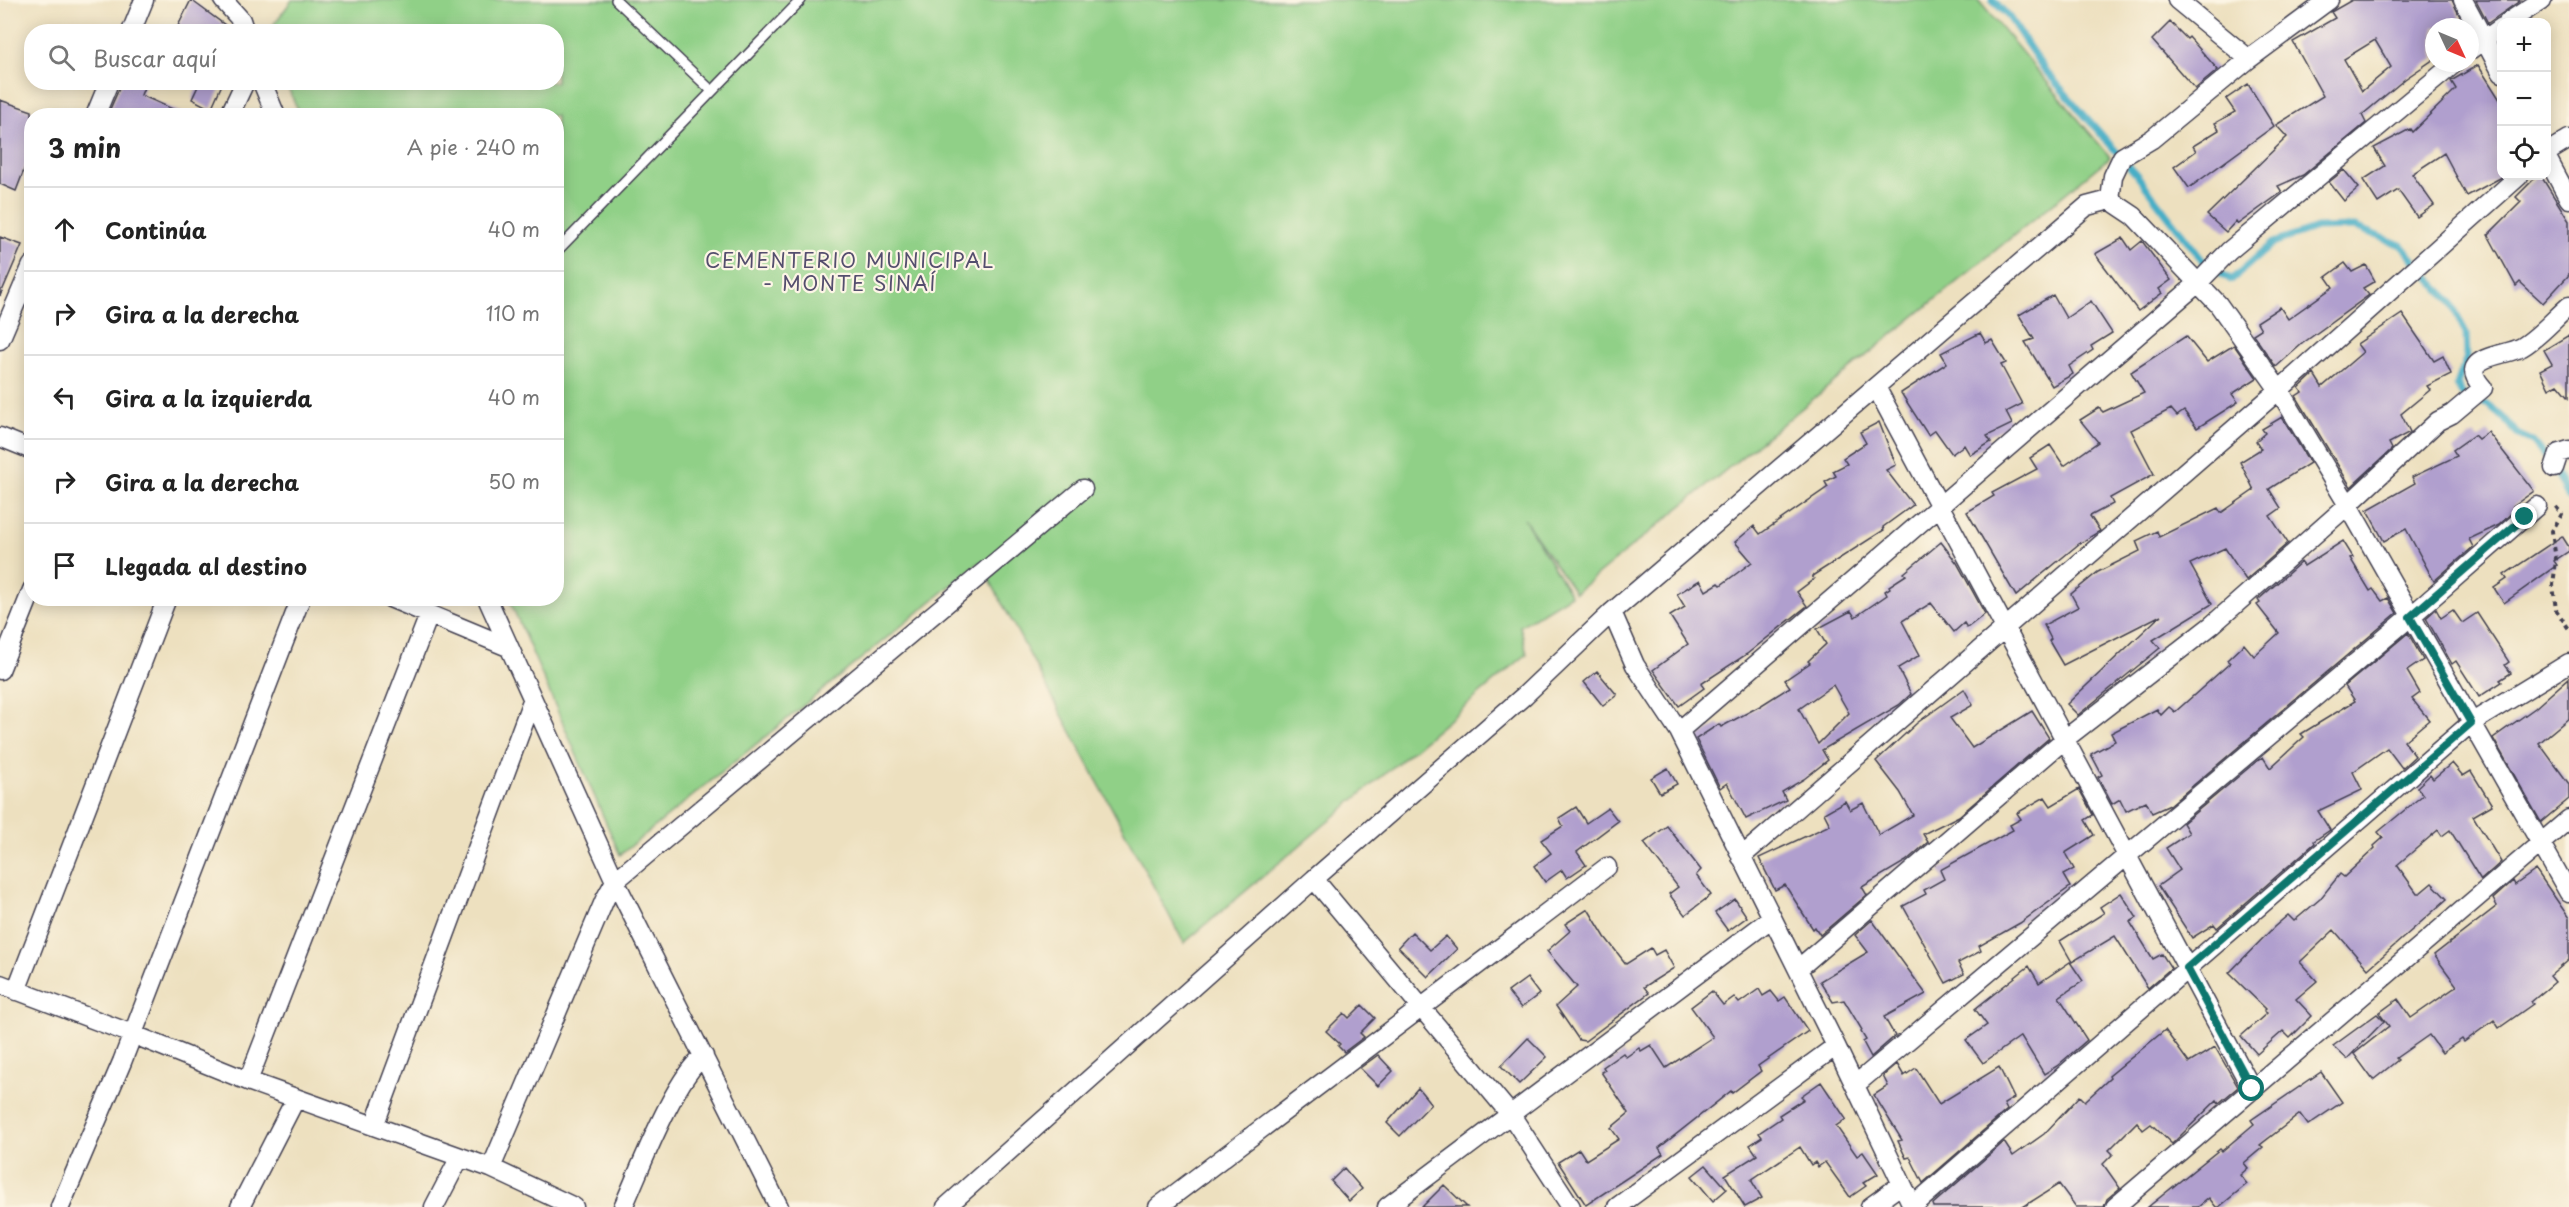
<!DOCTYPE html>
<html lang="es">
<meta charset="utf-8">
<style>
:root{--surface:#fff;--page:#f6f6f6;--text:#222;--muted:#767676;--line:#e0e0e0}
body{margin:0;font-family:"Playpen Sans",sans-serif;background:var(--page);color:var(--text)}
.controls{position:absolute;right:18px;top:18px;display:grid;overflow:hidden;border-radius:12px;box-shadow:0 3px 15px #0003}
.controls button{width:54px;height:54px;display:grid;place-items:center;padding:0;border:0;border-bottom:2px solid var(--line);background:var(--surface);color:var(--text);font:30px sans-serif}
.compass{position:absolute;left:2425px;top:18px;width:54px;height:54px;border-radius:50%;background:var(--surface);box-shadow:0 3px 15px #0003;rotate:134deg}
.stop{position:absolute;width:18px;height:18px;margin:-14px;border:4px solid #0f766e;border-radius:50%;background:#fff}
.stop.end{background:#0f766e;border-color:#fff;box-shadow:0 2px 6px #0008}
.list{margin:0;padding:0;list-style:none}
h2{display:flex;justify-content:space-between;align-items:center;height:78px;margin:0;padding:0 24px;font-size:26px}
h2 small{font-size:20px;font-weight:400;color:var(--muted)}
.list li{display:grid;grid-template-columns:39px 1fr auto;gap:18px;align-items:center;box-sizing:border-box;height:84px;padding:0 24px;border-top:2px solid var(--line)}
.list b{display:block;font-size:22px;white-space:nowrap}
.list em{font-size:20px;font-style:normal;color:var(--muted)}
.icon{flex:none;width:33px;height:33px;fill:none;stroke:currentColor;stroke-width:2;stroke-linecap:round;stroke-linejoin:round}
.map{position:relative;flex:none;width:2569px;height:1207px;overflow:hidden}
.search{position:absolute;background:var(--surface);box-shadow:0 3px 15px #0003;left:24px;top:24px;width:540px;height:66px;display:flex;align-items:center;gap:15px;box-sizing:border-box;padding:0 21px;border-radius:24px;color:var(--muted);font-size:22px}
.panel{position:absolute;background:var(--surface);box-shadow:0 3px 15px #0003;left:24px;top:108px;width:540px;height:498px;border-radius:24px}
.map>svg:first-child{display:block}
.green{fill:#90d087;stroke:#597961;stroke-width:1.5}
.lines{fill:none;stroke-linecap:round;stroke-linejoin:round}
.stream{stroke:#46aec6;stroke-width:7}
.building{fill:#b09fce;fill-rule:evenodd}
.service-casing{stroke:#403e4f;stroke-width:12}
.minor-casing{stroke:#403e4f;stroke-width:21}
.path{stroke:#403e4f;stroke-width:4;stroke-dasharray:4.5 4.5;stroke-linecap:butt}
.service{stroke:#fff;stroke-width:9}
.minor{stroke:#fff;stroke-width:18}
.route{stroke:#0f766e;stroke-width:8}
.labels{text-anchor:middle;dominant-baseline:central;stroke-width:4.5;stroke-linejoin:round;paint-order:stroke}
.quarter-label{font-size:20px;letter-spacing:1.5px;fill:#544e6e;stroke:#fcf5e5}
</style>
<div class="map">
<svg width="2569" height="1207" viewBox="0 0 2569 1207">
<rect width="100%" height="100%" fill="#fcf5e5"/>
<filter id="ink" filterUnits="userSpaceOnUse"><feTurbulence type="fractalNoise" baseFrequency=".0167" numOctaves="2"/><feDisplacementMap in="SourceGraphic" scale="12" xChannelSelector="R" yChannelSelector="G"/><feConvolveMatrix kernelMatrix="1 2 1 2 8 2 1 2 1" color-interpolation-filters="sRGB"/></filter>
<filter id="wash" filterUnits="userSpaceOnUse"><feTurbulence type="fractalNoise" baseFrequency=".008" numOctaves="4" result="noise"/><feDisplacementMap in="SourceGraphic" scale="24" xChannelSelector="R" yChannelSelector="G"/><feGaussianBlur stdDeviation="1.35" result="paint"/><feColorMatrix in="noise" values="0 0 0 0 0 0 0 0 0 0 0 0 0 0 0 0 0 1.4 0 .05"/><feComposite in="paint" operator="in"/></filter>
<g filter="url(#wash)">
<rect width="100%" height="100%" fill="#ede0bf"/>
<path class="green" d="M292,0H1978L2110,157L1575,593L1524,519L1571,595L1520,626L1527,654L1184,943L980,562L620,855L509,599L556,598V116L300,115L286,83L556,82V32H268Z"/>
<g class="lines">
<path class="stream" d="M1993,0L2009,17L2044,69L2136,174L2203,261L2231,280L2273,243L2316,228L2355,227L2401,245L2451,302L2466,334L2467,356L2457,385L2464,398L2489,405L2506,420L2517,434L2532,441L2554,468L2569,498"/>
</g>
<g id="blocks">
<path class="building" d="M191,0L233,31V32H175Z
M2352,0H2452L2465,27H2434V59L2405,79L2362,115L2366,123L2303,175L2278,186L2282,192L2238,224L2236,221L2226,232L2207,215L2287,137L2276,125L2323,96L2293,42L2335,18L2331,12ZM2375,40L2391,67L2362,91L2344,59Z
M2476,0H2521L2488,23Z
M2170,22L2187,39L2189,37L2218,70L2195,89L2152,40Z
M2478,65L2502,103V177L2467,196L2444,153L2412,174L2434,205L2417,217L2398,190L2378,203L2363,180L2385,166L2374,148L2410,129L2412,132L2456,89L2451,81Z
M122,82H146L141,95L188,116H107Z
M200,82H223L211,109L192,99Z
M2248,84L2274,126L2189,188L2174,167L2196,151L2193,146L2219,130L2215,123L2235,112L2226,99Z
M0,100L32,111V149L16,191L0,184Z
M2344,170L2359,188L2344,201L2329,182Z
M2537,176H2541L2569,221V275L2543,303L2520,282L2516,286L2488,235L2521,202L2516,197Z
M0,237L22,245L0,296Z
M2123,238L2131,250L2142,241L2171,280L2159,289L2162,293L2138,311L2095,254Z
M2345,263L2352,272L2366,265L2375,281L2363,288L2369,295L2303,343L2276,367L2253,334L2261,329L2257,322L2280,307L2288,319L2333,287L2326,277Z
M2053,295L2066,318L2091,301L2112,333L2091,346L2093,350L2069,366L2073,374L2052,386L2025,342L2034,339L2019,315Z
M2402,314L2434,361L2443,356L2451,374L2427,386L2430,390L2401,414L2410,432L2389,443L2392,449L2351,487L2296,396L2302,392L2299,388L2314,374L2322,387L2363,352L2357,344Z
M1980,333L1986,343L1992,340L2006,363L2001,365L2022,404L2006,412L2012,424L1987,436L1991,442L1970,455L1964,445L1952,454L1935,430L1928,435L1901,393L1947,363L1941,353Z
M2569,335V397L2558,384L2549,389L2540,370L2552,364L2544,350Z
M2186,336L2207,362L2234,345L2257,378L2232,394L2238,402L2197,428L2184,411L2177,416L2171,409L2131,430L2154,474L2110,498L2113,504L2090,516L2100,531L2080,543L2016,596L1967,512L1994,496L1992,493L2037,469L2030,458L2050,445L2064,466L2098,442L2080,420L2099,408L2103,412L2144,393L2131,372Z
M2282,417L2310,463L2269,489L2281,508L2270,516L2288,543L2246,580L2225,548L2190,564L2212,604L2153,640L2160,648L2078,715L2067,704L2161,615L2063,665L2049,641L2051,639L2044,625L2078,607L2071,594L2098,572L2140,551L2136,541L2157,531L2159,537L2218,508L2221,513L2254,490L2240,462L2261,449L2256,441L2265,433L2262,429Z
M1879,422L1896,465L1886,470L1913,505L1883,527L1884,530L1812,576L1814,579L1797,592L1807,606L1747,654L1701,684L1704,688L1679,706L1653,670L1688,644L1670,616L1685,607L1677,594L1700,580L1706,591L1719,583L1721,585L1752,562L1735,542L1754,526L1760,534L1828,487L1825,482L1836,476L1833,471L1847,464L1843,458L1866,443L1860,432Z
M2488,432L2534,491L2513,506L2516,509L2499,525L2469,539L2473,547L2434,581L2406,529L2384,541L2367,510L2415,483L2412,477L2457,456L2453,450L2474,435L2478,439Z
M2562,536L2569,547V551L2554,561L2557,565L2504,603L2494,588L2507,579L2504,575Z
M2343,541L2353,557L2350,558L2370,591L2373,589L2382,601L2388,598L2397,613L2170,805L2152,813L2146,801L2126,811L2120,799L2112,804L2098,777L2102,775L2091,754L2115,741L2111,733L2157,709L2161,715L2169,707L2175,712L2230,663L2227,660L2244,644L2254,656L2279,633L2257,605L2260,603L2258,600L2301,562L2304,566Z
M1941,542L1957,563L1985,614L1967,628L1964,623L1954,632L1931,603L1902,621L1920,655L1898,668L1911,694L1899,705L1822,750L1828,760L1804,779L1782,792L1786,800L1746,819L1727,783L1720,788L1696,739L1719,724L1721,727L1760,706L1790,687L1785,680L1810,663L1808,661L1826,644L1817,629L1851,611L1855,617L1887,595L1885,591L1890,588L1889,586L1906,575L1904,573ZM1833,685L1849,713L1818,744L1799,709Z
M2436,609L2441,618L2453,610L2462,623L2477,613L2509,662L2505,665L2511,673L2500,680L2502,682L2479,697L2456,661L2452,664L2426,618Z
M2408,633L2423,660L2407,671L2420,693L2412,699L2429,720L2404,741L2415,756L2402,768L2387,748L2353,772L2362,790L2318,811L2330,830L2314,841L2315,843L2217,928L2214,924L2192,938L2158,886L2180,870L2166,848L2189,833L2183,823L2258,760L2263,757L2270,768L2304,737L2301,734L2355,701L2345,686Z
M1597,671L1617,695L1603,706L1584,682Z
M2569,678V718L2539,743L2569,784V799L2541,822L2493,738L2535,708Z
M1964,689L1973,705L1950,718L1972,748L2032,711L2049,738L1959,816L1923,834L1928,842L1906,861L1862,887L1867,895L1820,935L1815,927L1813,929L1785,885L1775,890L1759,858L1830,825L1824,813L1845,801L1850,810L1863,803L1879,835L1913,815L1900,792L1876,761L1917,723Z
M2452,763L2463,776L2471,771L2492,805L2473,816L2501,862L2481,880L2450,830L2442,836L2438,830L2397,865L2417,893H2420L2432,883L2447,899L2368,969L2334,930L2300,962L2317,981L2296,999L2312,1016L2290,1038L2283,1031L2257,1054L2241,1036L2267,1013L2264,1011L2266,1009L2229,973L2274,927L2288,915L2294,921L2320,899L2340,874L2344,877L2375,848L2374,846L2383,838L2378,832L2423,795L2417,787L2430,775L2433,779Z
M1668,768L1677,784L1660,793L1651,778Z
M2079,789L2093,815L2085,820L2094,835L2065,853L2074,869L2063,875L2070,887L2020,923L1979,946L1981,951L1958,963L1964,974L1946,983L1903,906L1926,894L1924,890L1944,879L1940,870L2013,830L2010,825L2021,819L2017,813L2045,797L2051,806Z
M1576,807L1586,823L1608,808L1618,821L1577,852L1586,865L1567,878L1562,870L1545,882L1534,866L1551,853L1541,840L1563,826L1559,818Z
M1667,826L1701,870L1696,875L1711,895L1685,915L1669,894L1678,887L1644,843Z
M2536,870L2569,918V960L2550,976L2555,982L2531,1002L2533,1004L2499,1028L2494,1020L2464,1042L2462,1039L2442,1053L2429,1035L2396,1058L2398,1060L2373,1080L2354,1054L2389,1026L2379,1013L2398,999L2411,1018L2457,986L2434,955L2497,906L2493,899L2513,881L2515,885Z
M2121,893L2137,918L2130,922L2153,959L2162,954L2171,968L2148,988L2115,936L2072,962L2060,941L2104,913L2100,907Z
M1735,899L1747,917L1728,931L1715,913Z
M1588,909L1605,937L1626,964L1651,948L1655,955L1664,950L1674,968L1644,987L1649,993L1585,1041L1579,1040L1556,1006L1577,987L1547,951L1570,931L1565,924Z
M1872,920L1926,994L1884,1017L1895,1036L1871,1057L1863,1042L1866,1040L1861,1032L1862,1030L1844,1000L1833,1002L1820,981L1868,952L1855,935Z
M1412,932L1430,950L1446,936L1457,949L1428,977L1398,947Z
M2070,962L2083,981L2059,997L2087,1040L2057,1066L2044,1074L2021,1036L1983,1063L1966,1040L1987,1025L1975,1009L2029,966L2039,983Z
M1527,978L1539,994L1521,1008L1508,992Z
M1759,989L1763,996L1771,991L1779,1001L1785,997L1808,1031L1758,1066L1761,1071L1732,1093L1731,1091L1659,1148L1663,1154L1586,1205L1558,1162L1579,1149L1586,1160L1619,1139L1611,1128L1629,1113L1601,1072L1605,1070L1603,1067L1623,1053L1626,1057L1639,1048L1641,1051L1651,1045L1666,1068L1713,1037L1691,1007L1712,991L1723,1005L1734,997L1739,1003Z
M1362,1005L1375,1018L1360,1033L1364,1037L1344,1052L1338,1046L1340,1044L1326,1031L1344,1013L1349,1018Z
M2377,1014L2384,1021L2347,1059L2333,1046Z
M2165,1030L2189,1063L2215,1047L2238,1087L2219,1103L2217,1100L2172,1144L2151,1124L2143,1130L2137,1122L2109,1150L2113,1154L2103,1164L2120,1188L2107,1199L2104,1207H2076L2059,1184L2023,1207H1934L1933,1204L2004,1142L2013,1156L2044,1134L2080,1096L2085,1101L2110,1078L2109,1076Z
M1528,1038L1547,1057L1519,1084L1501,1066Z
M1378,1055L1393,1071L1378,1086L1360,1068Z
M1897,1064L1904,1076L1916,1068L1939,1104L1999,1067L2014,1098L2004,1104L2007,1110L1923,1183L1910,1157L1906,1158L1898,1141L1902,1140L1874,1095L1888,1086L1883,1076Z
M2321,1072L2342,1102L2308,1125L2300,1114L2260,1145L2263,1147L2244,1163L2248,1168L2240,1175L2247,1184L2219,1207H2216L2209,1198L2198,1207H2148L2220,1149L2222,1151L2254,1124L2251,1120Z
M1821,1082L1846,1119L1836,1126L1857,1156L1863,1152L1878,1174L1863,1183L1866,1186L1850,1197L1825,1162L1818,1167L1815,1162L1811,1165L1800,1147L1751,1180L1762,1198L1745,1207L1725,1175L1757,1155L1750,1145L1762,1137L1759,1133L1781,1118L1779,1115L1804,1099L1801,1096Z
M1418,1088L1431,1104L1400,1136L1387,1123Z
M1706,1165L1727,1189L1713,1201L1692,1176Z
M1344,1168L1362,1189L1349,1201L1331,1181Z
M1444,1185L1467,1207H1422Z"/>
</g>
</g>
<g filter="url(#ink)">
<use href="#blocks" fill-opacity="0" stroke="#403e4f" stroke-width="1.5"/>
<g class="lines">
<defs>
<path id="service" d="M616,0L712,91
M556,252L801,0"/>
<path id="minor" d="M223,0L241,20L245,32
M2177,0L2249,59
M2463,0L2502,73
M2508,22L2542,0
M131,32L144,0
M2470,50L2502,27
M262,82L276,116
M95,116L109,82
M229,116L245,82
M2546,153L2569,139
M2546,156L2569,199
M2110,200L2113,176L2122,157L2152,139L2249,59L2329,0
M0,340L32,265
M1876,387L2252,1089
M0,437L32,450
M2554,468L2559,453L2569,450
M390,598L508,647
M487,598L615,881L779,1207
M1612,612L1635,665L1679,731L1836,1046L1913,1207
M0,670L32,590
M1679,731L2197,284L2229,251L2455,63
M1741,857L2279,390L2519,176
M1798,969L2065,739L2212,625L2348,505L2438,421L2452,414L2483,388C2454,355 2505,357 2522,347C2539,337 2554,319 2569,306
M0,984L132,1034L248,1081L491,1168L574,1207
M16,991L167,598
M248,1081L429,615
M1855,1085L2410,617L2537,506
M374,1126L532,701
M491,1168L605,899L615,881L1083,489
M1913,1206L2471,723L2569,663
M60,1207L122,1062L301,598
M240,1207L296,1098
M434,1207L460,1157
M623,1207C639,1172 675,1076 704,1056
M946,1207L1314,879
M1158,1207L1607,867
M1387,1207L1772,918
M1571,1207L1511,1115L1314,879L1525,695L1612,612L2087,206L2110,200L2134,216L2218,304L2279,390L2348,505L2569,893
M1617,1207L1836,1046
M1870,1207L1902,1184
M2115,1207L2569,819"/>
</defs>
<use href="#service" class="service-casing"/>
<use href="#minor" class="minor-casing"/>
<path class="path" d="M2556,507L2562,514L2552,531L2556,560L2553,585L2556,610L2569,629"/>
<use href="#service" class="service"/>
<use href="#minor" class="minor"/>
</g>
</g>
<g class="lines" filter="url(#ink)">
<path class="route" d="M2252,1089L2187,968L2471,723L2410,617L2525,517"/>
</g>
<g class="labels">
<g class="quarter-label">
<text x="850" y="260">CEMENTERIO MUNICIPAL<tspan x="850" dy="23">- MONTE SINAÍ</tspan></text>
</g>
</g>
</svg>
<div class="controls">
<button>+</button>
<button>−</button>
<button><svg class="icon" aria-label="locate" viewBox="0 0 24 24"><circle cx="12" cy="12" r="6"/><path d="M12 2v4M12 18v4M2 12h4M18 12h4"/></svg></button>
</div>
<svg class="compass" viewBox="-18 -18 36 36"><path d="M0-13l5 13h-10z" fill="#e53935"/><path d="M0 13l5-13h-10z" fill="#767676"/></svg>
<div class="stop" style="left:2252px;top:1089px"></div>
<div class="stop end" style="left:2525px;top:517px"></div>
<div class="search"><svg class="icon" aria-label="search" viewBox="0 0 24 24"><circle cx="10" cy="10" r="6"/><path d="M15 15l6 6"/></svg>Buscar aquí</div>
<section class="panel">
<h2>3 min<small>A pie · 240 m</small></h2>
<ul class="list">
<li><svg class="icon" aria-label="ahead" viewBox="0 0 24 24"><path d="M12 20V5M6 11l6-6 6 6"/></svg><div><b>Continúa</b></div><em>40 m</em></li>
<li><svg class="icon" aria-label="right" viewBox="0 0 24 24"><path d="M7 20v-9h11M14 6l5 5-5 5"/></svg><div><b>Gira a la derecha</b></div><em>110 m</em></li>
<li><svg class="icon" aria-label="left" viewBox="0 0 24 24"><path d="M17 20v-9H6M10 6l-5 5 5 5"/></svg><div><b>Gira a la izquierda</b></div><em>40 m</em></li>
<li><svg class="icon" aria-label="right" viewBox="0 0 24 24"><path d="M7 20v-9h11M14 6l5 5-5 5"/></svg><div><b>Gira a la derecha</b></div><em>50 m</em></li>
<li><svg class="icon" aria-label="arrive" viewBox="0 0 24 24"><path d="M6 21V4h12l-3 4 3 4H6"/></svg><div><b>Llegada al destino</b></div></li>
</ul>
</section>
</div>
